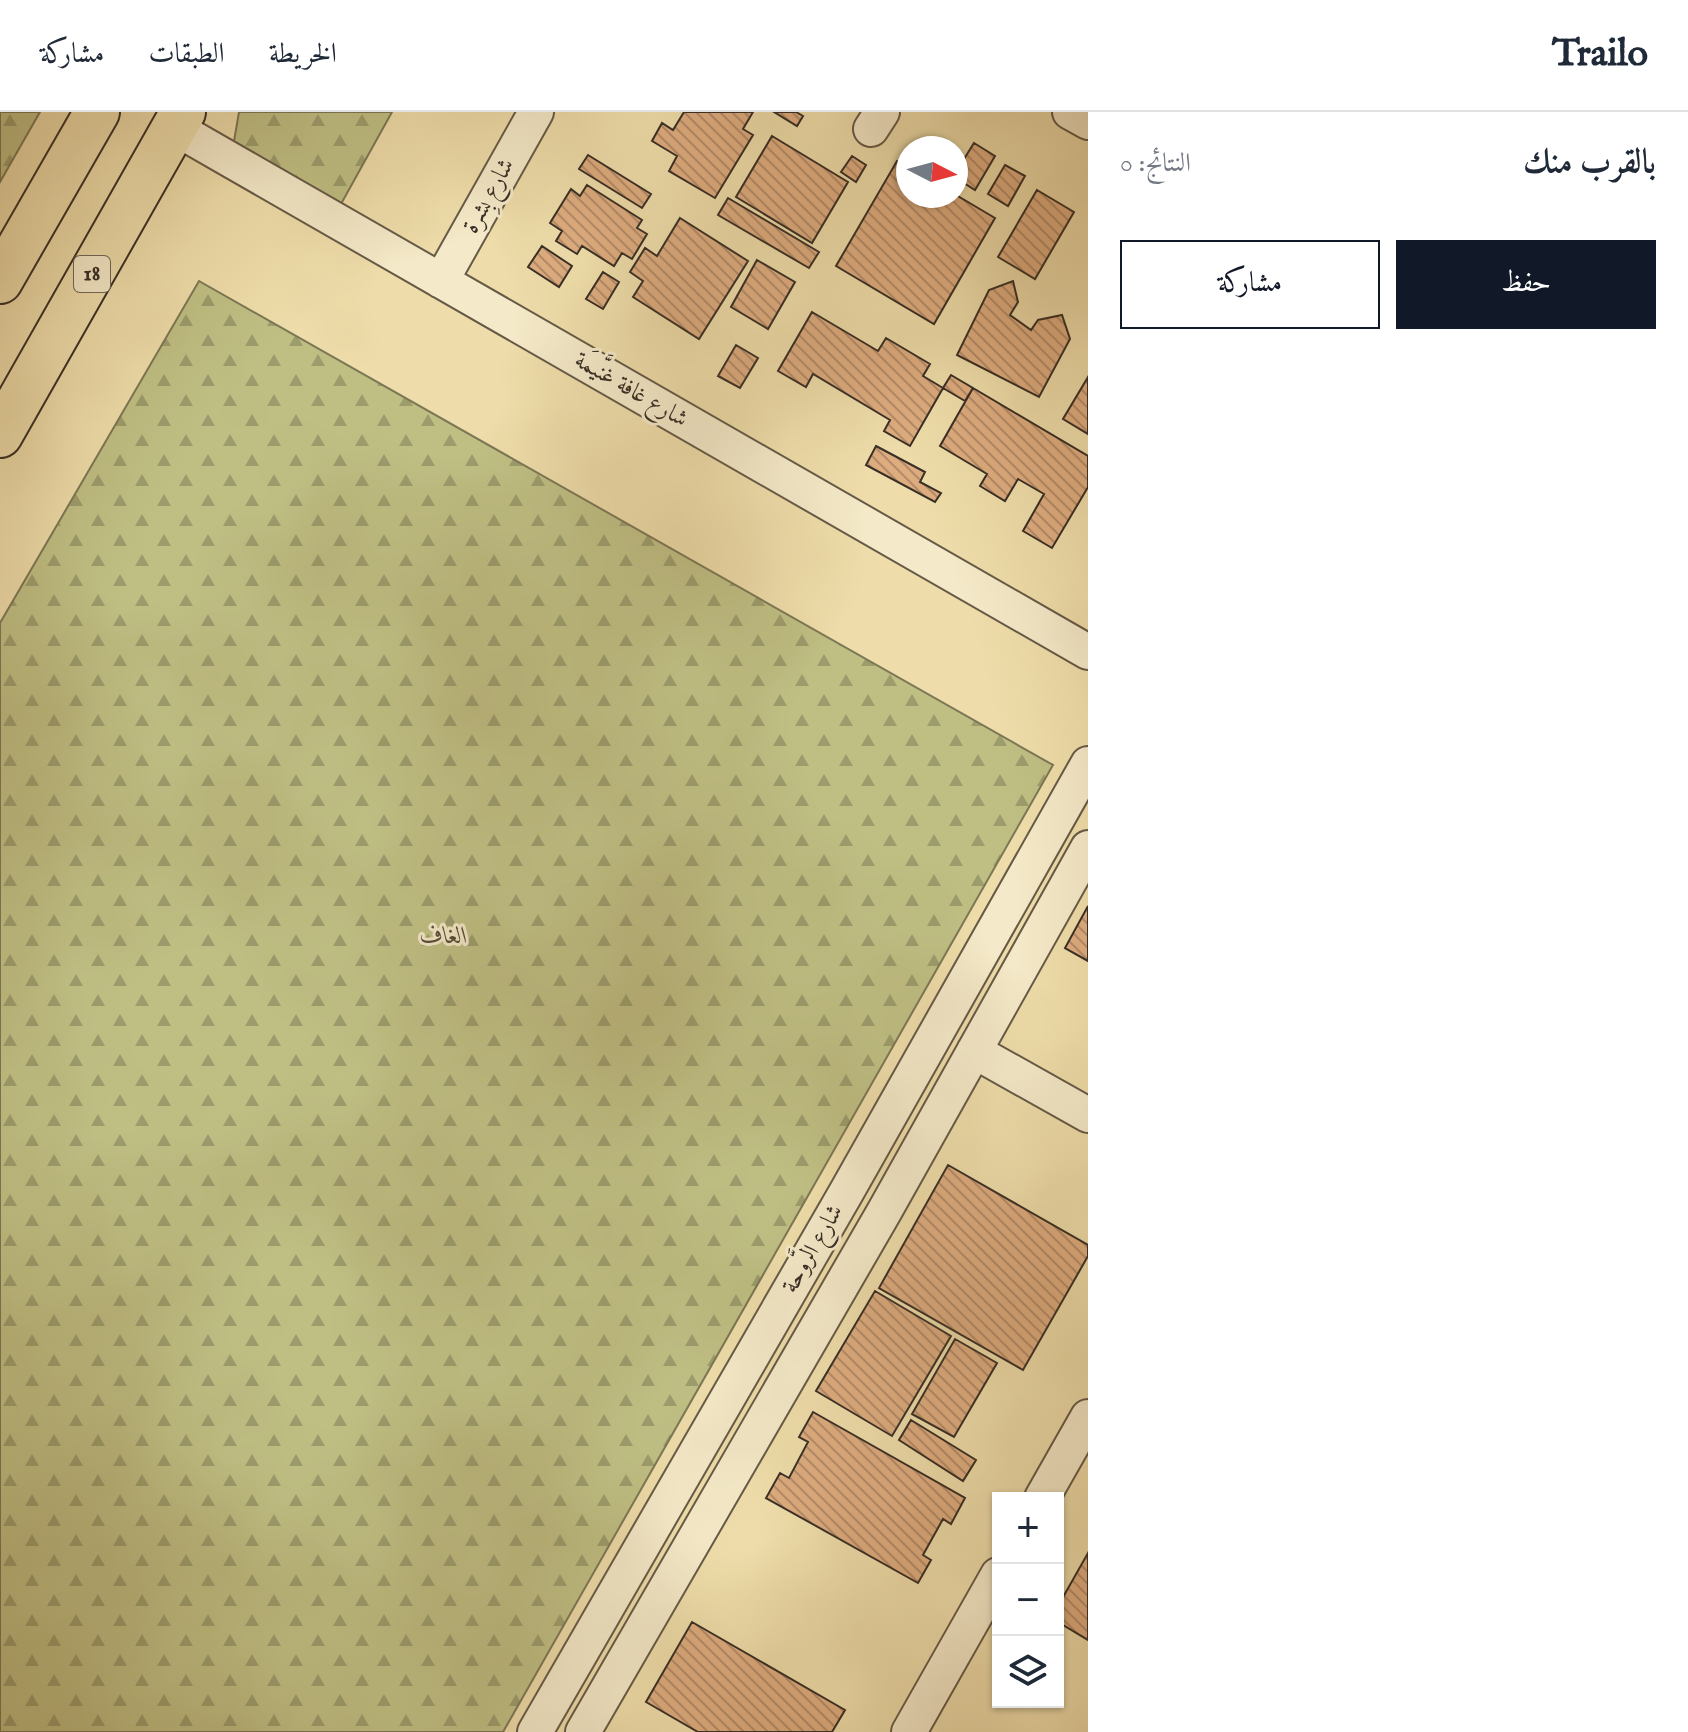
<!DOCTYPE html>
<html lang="ar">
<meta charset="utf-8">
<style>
:root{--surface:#fff;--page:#f6f6f7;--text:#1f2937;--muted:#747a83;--line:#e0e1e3;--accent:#111827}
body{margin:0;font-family:"IM FELL English",Amiri,serif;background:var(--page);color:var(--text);direction:rtl}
.controls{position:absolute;right:24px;bottom:24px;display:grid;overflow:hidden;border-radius:0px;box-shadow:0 2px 6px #0004}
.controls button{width:72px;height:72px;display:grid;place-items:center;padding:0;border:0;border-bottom:2px solid var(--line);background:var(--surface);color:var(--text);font:40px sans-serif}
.compass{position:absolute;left:896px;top:24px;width:72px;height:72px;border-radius:50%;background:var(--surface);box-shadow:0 2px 6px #0004;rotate:96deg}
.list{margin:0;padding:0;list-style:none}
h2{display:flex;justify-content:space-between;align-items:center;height:104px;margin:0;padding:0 32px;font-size:34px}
h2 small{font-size:26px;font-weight:400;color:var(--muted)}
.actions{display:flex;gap:16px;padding:24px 32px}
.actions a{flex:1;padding:18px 0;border:2px solid var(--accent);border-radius:0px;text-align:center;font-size:28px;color:var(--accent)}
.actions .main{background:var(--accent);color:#fff}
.icon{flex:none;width:44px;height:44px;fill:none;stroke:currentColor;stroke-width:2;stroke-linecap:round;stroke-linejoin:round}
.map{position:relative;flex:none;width:1088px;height:1620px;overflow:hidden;direction:ltr}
header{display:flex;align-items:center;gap:48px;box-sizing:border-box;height:112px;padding:0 40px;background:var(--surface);border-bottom:2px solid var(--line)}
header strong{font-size:38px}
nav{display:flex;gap:44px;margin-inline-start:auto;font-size:28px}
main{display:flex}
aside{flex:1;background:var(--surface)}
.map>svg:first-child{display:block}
.forest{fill:url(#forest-firs);stroke:#7c7755;stroke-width:2}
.building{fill:url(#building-back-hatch);stroke:#382f26;stroke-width:2}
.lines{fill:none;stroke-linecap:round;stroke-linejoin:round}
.minor-casing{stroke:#665a47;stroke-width:38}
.major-casing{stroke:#382f26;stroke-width:48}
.minor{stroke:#f4e9c8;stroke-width:34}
.major{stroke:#eda;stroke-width:44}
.labels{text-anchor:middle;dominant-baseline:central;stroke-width:6;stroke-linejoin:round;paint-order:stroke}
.shield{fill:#f4e9c8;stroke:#706757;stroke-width:2}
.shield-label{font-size:22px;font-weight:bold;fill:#382f26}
.street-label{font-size:24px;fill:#382f26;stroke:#f4e9c8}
.park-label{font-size:24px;font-style:italic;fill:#534c39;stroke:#f4e9c8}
</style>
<header>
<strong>Trailo</strong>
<nav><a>الخريطة</a><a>الطبقات</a><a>مشاركة</a></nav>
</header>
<main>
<aside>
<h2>بالقرب منك<small>النتائج: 0</small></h2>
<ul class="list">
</ul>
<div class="actions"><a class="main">حفظ</a><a>مشاركة</a></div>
</aside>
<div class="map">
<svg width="1088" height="1620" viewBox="0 0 1088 1620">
<defs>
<pattern id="forest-firs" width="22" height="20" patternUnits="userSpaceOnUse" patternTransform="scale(2)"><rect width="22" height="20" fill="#bfbf84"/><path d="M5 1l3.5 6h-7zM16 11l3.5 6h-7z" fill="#9c9c6c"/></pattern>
<pattern id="building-back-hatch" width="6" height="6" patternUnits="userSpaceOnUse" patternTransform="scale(2)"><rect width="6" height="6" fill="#ddac7f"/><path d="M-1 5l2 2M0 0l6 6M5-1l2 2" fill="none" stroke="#b48c68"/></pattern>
</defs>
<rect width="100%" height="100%" fill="#eda"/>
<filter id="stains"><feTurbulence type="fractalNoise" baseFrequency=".0025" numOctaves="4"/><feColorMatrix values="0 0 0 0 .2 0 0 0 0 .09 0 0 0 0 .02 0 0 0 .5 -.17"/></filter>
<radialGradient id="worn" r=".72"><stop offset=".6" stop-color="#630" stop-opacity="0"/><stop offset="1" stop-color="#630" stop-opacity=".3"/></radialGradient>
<path class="forest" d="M0,0H40L0,70Z
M239,0H392L341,92L287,70L233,35Z
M199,169L1053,653L503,1620H0V511Z"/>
<path class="building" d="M684,0H753L743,17L753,23L715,86L669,59L677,44L652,29L662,11L673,18Z
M774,0H796L803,4L797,14Z
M772,24L848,70L812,131L736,85Z
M974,31L995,44L975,78L956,66V60Z
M588,43L651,82L642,96L579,57Z
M852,44L866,53L856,70L841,60Z
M897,49L908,55V84L956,83L995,106L934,212L836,154Z
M1005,53L1025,64L1008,94L988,82Z
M587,73L642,108L637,116L647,122L632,147L622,141L614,154L582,134L577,142L556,129L562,119L550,111L571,77L580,84Z
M1037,78L1074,100L1035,167L998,145Z
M728,86L819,140L809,156L718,103Z
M680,106L748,149L699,227L633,185L643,169L630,160L645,136L657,144Z
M542,134L572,154L559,175L528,155Z
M757,148L795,170L768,217L731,195Z
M603,160L619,170L603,197L586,187Z
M1013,169L1018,190L1010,203L1031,218L1038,208L1062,203L1070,227L1039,285L957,243L989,178Z
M812,200L878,239L886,226L930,252L923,264L943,276L910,334L884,319L890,308L813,262L806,275L778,259Z
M736,233L758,246L740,276L718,264Z
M951,263L973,276L965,289L943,276Z
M1088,265V322L1063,307Z
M973,276L1088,344V375L1052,436L1023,419L1044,382L1018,367L1005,389L980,374L987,362L940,334Z
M876,334L925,360L920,370L941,381L935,390L866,353Z
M1088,794V849L1065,836Z
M948,1053L1088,1133V1144L1023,1258L879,1176Z
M875,1179L951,1224L892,1324L816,1279Z
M955,1227L997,1251L954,1325L912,1302Z
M813,1300L965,1386L951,1412L943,1407L923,1443L931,1448L918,1471L766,1386L780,1361L789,1366L808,1330L799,1325Z
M911,1308L976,1348L963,1369L899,1328Z
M1088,1441V1528L1058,1510V1494Z
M692,1510L845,1598L832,1620H698L646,1590Z"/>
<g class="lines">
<defs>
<path id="minor" d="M1070,0L1088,10
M175,16L1088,540
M871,17L882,0
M441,169L536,0
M974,939L1088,1003
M1042,1386L1088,1305
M535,1620L847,1079L1088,652
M583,1620L884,1100L1088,736
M909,1620L998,1463"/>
<path id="major" d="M0,169L97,0
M0,323L183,0"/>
</defs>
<use href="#minor" class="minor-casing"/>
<use href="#major" class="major-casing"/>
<use href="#minor" class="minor"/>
<use href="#major" class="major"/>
</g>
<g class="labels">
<rect class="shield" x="74" y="144" width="36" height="36" rx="6"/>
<g class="shield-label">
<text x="92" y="162">18</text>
</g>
<g class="street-label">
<text transform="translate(489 84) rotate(-61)">شارع بِشرة</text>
<text transform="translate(631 278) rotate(30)">شارع غافة غنَّيمَة</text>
<text transform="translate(813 1137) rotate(-60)">شارع الرَّوحة</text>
</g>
<g class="park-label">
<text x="444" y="824">الغاف</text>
</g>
</g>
<rect width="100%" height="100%" filter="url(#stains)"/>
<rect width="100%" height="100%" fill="url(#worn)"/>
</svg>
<div class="controls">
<button>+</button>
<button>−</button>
<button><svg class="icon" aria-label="layers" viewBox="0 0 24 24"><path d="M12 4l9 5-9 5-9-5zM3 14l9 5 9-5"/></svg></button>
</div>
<svg class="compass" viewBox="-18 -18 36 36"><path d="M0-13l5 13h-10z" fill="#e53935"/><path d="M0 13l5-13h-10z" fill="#747a83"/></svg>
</div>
</main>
